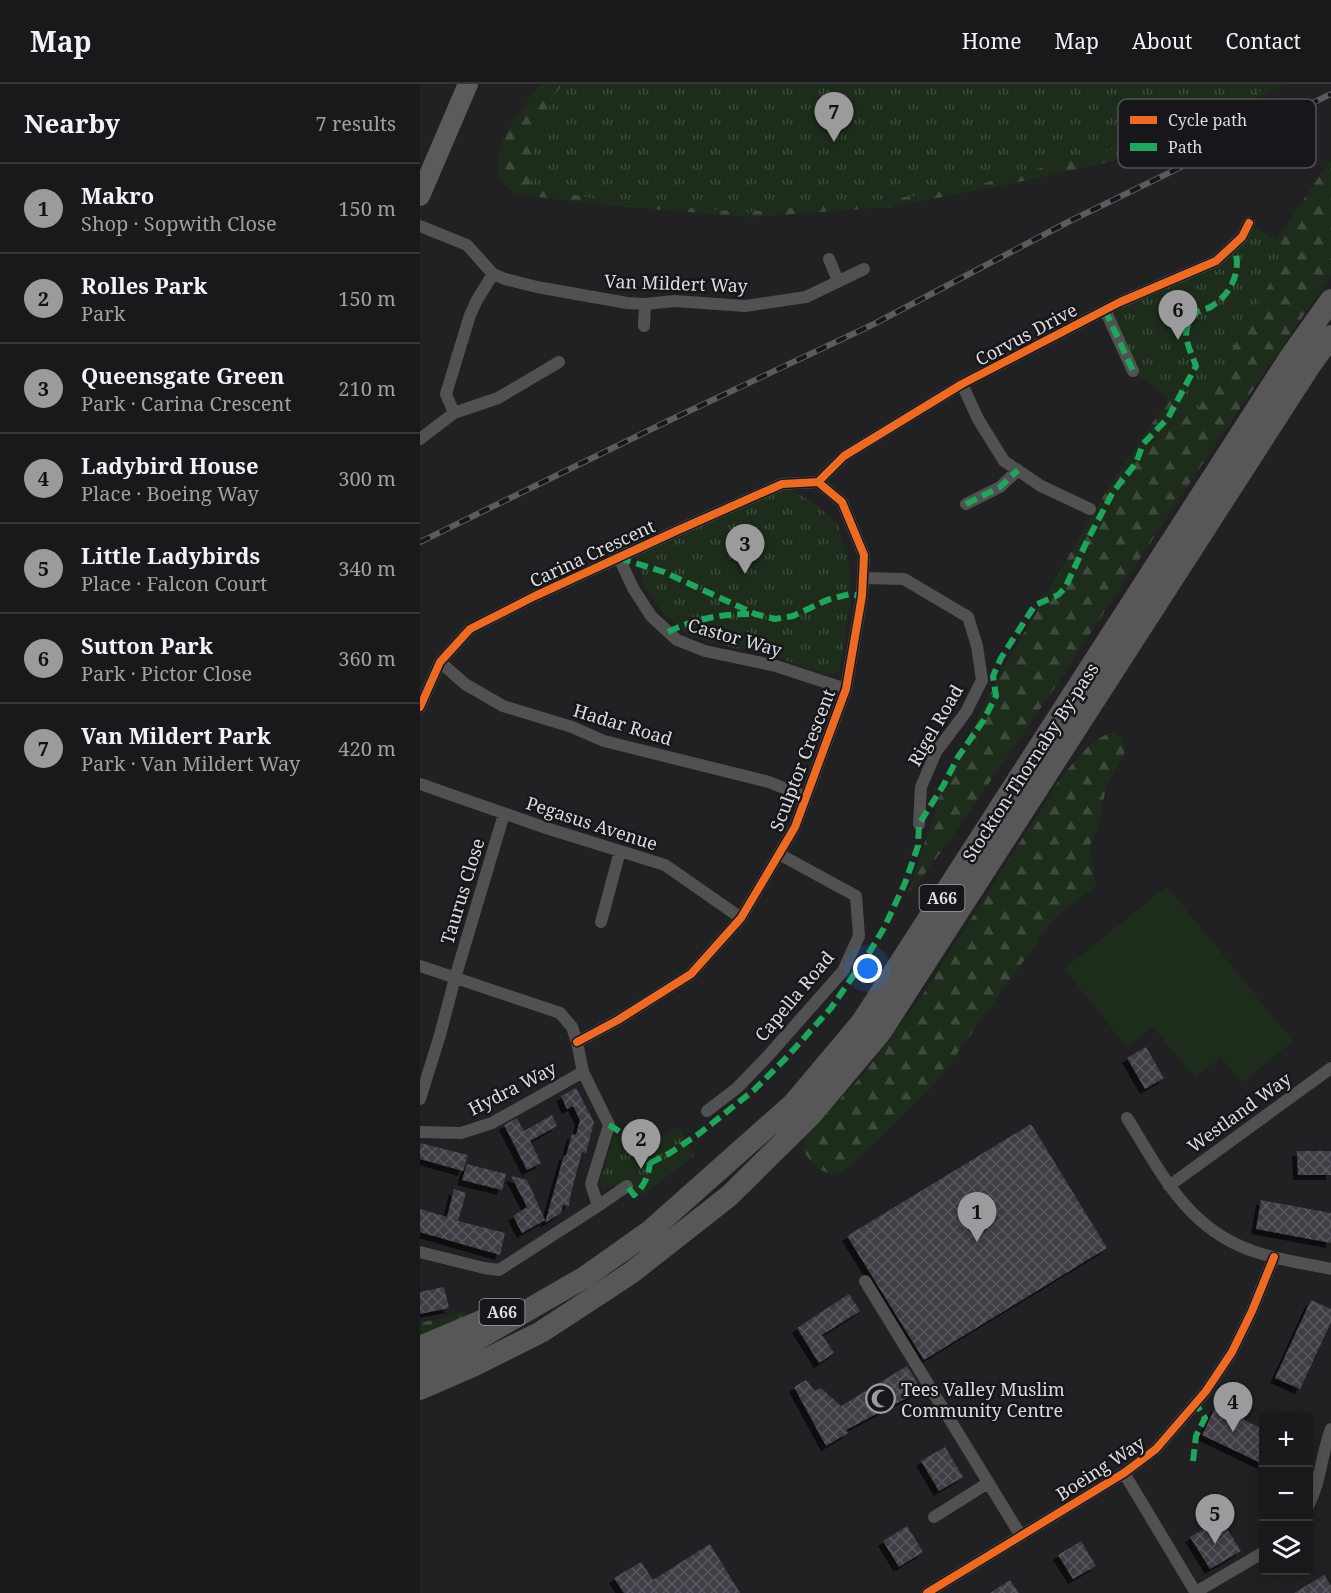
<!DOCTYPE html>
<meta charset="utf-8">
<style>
:root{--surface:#19181a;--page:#222123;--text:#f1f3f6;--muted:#9fa0a2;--line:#373739;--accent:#9b9b9d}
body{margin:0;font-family:"Noto Serif",serif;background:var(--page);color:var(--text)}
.controls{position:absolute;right:18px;bottom:18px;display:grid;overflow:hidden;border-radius:6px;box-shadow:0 3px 15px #0003}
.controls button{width:54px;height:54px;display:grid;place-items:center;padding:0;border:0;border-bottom:2px solid var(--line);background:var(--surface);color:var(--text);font:30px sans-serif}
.you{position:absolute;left:448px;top:885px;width:21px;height:21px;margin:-15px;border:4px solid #fff;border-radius:50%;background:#1a73e8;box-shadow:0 0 0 9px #1a73e833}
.badge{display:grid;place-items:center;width:39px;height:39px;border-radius:50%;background:var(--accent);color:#111;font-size:20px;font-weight:700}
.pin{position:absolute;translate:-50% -50px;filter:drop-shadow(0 2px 3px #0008)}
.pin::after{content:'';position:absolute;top:32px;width:21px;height:18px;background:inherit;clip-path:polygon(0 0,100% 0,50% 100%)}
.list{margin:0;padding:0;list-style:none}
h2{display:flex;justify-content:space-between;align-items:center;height:78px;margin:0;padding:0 24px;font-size:26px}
h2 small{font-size:20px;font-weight:400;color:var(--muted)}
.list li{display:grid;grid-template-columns:39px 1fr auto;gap:18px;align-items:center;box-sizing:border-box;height:90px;padding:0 24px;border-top:2px solid var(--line)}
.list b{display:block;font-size:22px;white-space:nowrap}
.list p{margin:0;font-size:20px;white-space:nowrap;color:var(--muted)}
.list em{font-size:20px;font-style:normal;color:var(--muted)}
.icon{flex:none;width:33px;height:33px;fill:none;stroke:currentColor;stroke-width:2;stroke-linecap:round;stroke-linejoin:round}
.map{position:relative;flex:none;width:911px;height:1509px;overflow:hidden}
header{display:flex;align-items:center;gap:36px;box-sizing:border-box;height:84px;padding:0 30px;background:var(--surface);border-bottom:2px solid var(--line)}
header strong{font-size:28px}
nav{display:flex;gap:33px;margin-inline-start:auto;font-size:21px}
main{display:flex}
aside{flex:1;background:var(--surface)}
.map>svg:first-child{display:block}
.grass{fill:#1e2d1b}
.forest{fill:url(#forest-firs)}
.park{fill:url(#park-tufts)}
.building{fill:url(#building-cross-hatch);filter:url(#shadow)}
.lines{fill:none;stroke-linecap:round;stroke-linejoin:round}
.street{stroke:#515151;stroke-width:12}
.primary{stroke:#5c5b5a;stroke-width:20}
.highway{stroke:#585758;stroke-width:22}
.rail-casing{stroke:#5d5c5d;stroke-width:6}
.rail{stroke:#17161a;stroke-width:4;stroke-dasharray:11;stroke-linecap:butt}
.quiet{stroke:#20a55d;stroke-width:6;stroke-dasharray:12 6;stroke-linecap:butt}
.cycleway-casing{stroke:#17161a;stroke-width:11}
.cycleway{stroke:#ed6a23;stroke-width:8}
.labels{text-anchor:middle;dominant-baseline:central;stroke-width:5;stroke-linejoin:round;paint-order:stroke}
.shield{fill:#17161a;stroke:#a2a1a4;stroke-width:1.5}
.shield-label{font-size:16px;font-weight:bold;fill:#dddddf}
.street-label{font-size:18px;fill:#dddddf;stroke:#17161a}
.poi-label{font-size:18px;fill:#dddddf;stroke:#17161a;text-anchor:start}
.key{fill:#17161a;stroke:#525255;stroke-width:1.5}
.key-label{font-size:16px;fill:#dddddf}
</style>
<header>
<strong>Map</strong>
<nav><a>Home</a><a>Map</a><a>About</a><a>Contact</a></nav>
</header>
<main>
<aside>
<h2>Nearby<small>7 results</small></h2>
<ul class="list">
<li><span class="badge">1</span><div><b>Makro</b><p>Shop · Sopwith Close</p></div><em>150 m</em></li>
<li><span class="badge">2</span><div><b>Rolles Park</b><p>Park</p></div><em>150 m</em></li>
<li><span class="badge">3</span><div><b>Queensgate Green</b><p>Park · Carina Crescent</p></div><em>210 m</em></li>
<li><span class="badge">4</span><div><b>Ladybird House</b><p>Place · Boeing Way</p></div><em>300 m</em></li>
<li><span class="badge">5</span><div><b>Little Ladybirds</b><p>Place · Falcon Court</p></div><em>340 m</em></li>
<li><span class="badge">6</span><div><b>Sutton Park</b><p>Park · Pictor Close</p></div><em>360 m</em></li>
<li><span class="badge">7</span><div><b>Van Mildert Park</b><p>Park · Van Mildert Way</p></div><em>420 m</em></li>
</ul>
</aside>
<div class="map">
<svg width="911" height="1509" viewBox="0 0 911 1509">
<defs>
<pattern id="forest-firs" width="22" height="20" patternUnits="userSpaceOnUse" patternTransform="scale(1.5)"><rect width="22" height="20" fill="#1e2d1b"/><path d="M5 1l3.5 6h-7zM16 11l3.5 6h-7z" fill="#3e4b3c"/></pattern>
<pattern id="park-tufts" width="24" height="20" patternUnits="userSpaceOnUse" patternTransform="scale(1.5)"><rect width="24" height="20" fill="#1e2d1b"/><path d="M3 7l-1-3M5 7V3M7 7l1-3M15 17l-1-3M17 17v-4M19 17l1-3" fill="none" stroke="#3e4b3c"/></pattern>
<pattern id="building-cross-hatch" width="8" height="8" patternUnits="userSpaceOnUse" patternTransform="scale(1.5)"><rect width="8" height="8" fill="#3f3e45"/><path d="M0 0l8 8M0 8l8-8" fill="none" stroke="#5a595f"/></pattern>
<filter id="shadow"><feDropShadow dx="-5" dy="5" stdDeviation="0" flood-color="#0009"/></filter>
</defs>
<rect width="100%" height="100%" fill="#212022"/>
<path class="grass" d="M747,802L873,957L822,999L801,973L775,994L733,943L707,963L644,885Z"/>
<path class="forest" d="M122,0H864L812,29L697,76L609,96L471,123L330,133L181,121L96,110L79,96C79,86 77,72 80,63C85,48 110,11 122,0Z
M911,75V191L775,391L631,609L532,753L487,813L523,702L582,587L687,406Z
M693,648L702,654L706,666L686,703L678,744L669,763L676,802L636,832L515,1000L432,1081L414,1092L397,1084L383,1067L385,1052L442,992L504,909L640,695C655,677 670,655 693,648Z
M44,1228H49L44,1234L0,1252V1239Z"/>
<path class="park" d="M143,0H852V2L741,49L694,65L561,100L502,111L423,120L327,128L254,123L178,115L110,103L115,52L133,13Z
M829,139L869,165L773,334L713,287L685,226L796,177Z
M362,400L397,421L418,441L428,473L431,501L430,523L419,588L406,591L355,572L306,562L272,553L244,530L225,504L215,467Z
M258,1043L275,1071L224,1110L213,1108L207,1102L202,1100L182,1105L180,1098L194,1053L214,1051L234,1057Z"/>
<path class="building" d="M726,963L744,994L725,1005L707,974Z
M156,1004L174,1038L166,1069L162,1068L151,1109L149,1122L143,1121L141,1129L125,1139L144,1071L146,1072L152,1050L156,1051L160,1036L153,1022L147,1025L141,1012Z
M132,1031L137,1042L110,1057L121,1079L107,1086L84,1041L97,1034L104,1047Z
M611,1040L687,1164L504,1276L427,1152Z
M0,1059L48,1071L43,1087L0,1075Z
M877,1067H911V1091H878Z
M47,1080L86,1090L82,1106L42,1096Z
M91,1092L107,1096L125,1136L102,1149L93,1132L107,1123Z
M34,1105L46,1109L38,1137L85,1149L80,1171L0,1148V1125L27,1133Z
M841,1116L911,1129V1159L836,1145Z
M24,1203L29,1224L0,1230V1208Z
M429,1210L440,1227L402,1251L414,1269L399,1279L377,1244Z
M891,1216L911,1225V1238L880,1305L855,1294Z
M487,1282L502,1306L426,1346L428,1349L406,1362L374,1303L386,1296L395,1307L401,1304L421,1322Z
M796,1322L843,1345V1380L782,1351Z
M525,1363L543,1393L519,1407L501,1377Z
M801,1435L821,1467L790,1485L770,1453Z
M487,1442L503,1468L479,1483L463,1457Z
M661,1457L676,1482L653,1495L638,1471Z
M290,1460L320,1509H204L194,1494L221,1478L233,1496Z
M904,1491L911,1502V1509H874Z
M590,1496L599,1509H570Z"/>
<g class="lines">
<path class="street" d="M0,142L47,161L73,190L85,195L117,203L207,219L225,220L255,217L325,222L386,213L444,185
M409,175L418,197
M685,226L713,287
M224,242L225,220
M542,300L558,335L584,377L621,402L670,425
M34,329L26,310L50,231L57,216L73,190
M0,355L34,329L78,314L139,278
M398,398L424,372L542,300L700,218L796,177L822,153L829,139
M546,420L580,403L598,386
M199,474L213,504L231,532L257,556L285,567L356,582L426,605
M443,494L484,495L548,533L557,562L562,596L546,628L516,668L501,703L499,740
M20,578L45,600L83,622L152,643L184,657L349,698L386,713
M0,623L20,578L50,545L115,512L256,447L362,400L398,398
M0,700L126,744L245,781L321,834
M181,838L200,767
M0,882L140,929L152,943L157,958L163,988L189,1041L171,1100L178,1122L79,1186L64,1184L0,1168
M157,958L198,936L271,890L321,834L375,743L426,605L442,512L444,471L422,418L398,398
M0,1015L20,951L35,894L84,730
M287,1027L317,1004L347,973L423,887L439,852L436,812L359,770
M707,1034C741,1088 766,1143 830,1166C856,1176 884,1179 911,1185
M0,1048L41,1049L72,1039L163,988
M749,1102L911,984
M178,1122L207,1102
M445,1197L601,1452
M704,1389L776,1509
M888,1422C901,1398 901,1370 911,1345
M514,1433L568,1399
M776,1508L844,1468
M507,1509L704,1389L736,1365L786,1307L812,1268L832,1227L854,1173"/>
<path class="primary" d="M0,112L48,0"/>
<path class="highway" d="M0,1263L73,1232
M0,1283L42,1264L165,1193L230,1147L373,1020L442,938L869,275L911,216
M0,1305L53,1282L121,1248L211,1189L309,1112L391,1031L460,949L889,283L911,252"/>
<defs>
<path id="rail" d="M0,458L248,337L454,240L648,138L911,10"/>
</defs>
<use href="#rail" class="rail-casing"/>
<use href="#rail" class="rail"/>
<path class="quiet" d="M685,226L713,287
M546,420L580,403L598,386
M199,474L244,488L335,530L355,535L373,532L407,516L430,510L442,512
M248,548C274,535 301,530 329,530
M189,1041C206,1050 218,1064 230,1079C228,1092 225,1102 214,1111L207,1102
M230,1079L250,1069L280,1049L334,1006L366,974L411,924L449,869L464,844L485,799L498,762L499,740L523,702L538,673L563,637L576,612L573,592L581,574L615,521L638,511L645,504L668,455L693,408L716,379L723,360L748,334L776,282C773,274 766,258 766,251C766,242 772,231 779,227C784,225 788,225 792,222C813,209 823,183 813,161
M773,1377L776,1352L785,1334L776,1320"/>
<defs>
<path id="cycleway" d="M398,398L424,372L542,300L700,218L796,177L822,153L829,139
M0,623L20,578L50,545L115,512L256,447L362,400L398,398
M157,958L198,936L271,890L321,834L375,743L426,605L442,512L444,471L422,418L398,398
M507,1509L704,1389L736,1365L786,1307L812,1268L832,1227L854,1173"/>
</defs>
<use href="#cycleway" class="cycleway-casing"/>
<use href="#cycleway" class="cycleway"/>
</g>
<defs>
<symbol id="mosque-ring" viewBox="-11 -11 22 22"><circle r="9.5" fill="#17161a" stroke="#9b9b9d" stroke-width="1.5"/><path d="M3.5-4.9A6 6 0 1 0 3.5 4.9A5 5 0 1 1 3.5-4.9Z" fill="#9b9b9d"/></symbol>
</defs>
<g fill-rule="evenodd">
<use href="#mosque-ring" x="444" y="1298" width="33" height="33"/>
</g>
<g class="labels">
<g class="shield">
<rect x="499.5" y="801" width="45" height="26" rx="4.5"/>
<rect x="59.5" y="1215" width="45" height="26" rx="4.5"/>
</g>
<g class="shield-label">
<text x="522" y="814">A66</text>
<text x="82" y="1228">A66</text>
</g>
<g class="street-label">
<text transform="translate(256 199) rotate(2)">Van Mildert Way</text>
<text transform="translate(606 250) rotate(-28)">Corvus Drive</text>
<text transform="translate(172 469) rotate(-25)">Carina Crescent</text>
<text transform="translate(315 553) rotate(16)">Castor Way</text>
<text transform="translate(203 640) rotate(17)">Hadar Road</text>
<text transform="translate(515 641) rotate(-60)">Rigel Road</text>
<text transform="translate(382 676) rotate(-69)">Sculptor Crescent</text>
<text transform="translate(610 678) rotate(-57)">Stockton-Thornaby By-pass</text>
<text transform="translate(172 739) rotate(18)">Pegasus Avenue</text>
<text transform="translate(42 807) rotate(-73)">Taurus Close</text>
<text transform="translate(374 912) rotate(-50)">Capella Road</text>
<text transform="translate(92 1004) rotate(-27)">Hydra Way</text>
<text transform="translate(819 1028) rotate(-36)">Westland Way</text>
<text transform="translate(680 1384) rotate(-33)">Boeing Way</text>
</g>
<g class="poi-label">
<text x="481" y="1305">Tees Valley Muslim<tspan x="481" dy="21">Community Centre</tspan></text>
</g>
</g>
<rect x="698" y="15" width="198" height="69" rx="9" class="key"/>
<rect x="710" y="32" width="27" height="8" fill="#ed6a23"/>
<rect x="710" y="59" width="27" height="8" fill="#20a55d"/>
<g class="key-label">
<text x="748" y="42">Cycle path</text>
<text x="748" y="69">Path</text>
</g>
</svg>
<div class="controls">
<button>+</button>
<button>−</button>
<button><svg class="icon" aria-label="layers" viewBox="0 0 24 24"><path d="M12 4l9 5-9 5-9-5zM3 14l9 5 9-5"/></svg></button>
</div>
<div class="you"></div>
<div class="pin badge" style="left:557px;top:1158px">1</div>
<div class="pin badge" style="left:221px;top:1085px">2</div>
<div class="pin badge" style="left:325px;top:490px">3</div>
<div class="pin badge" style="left:813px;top:1348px">4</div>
<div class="pin badge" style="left:795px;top:1460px">5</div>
<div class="pin badge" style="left:758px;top:256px">6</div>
<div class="pin badge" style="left:414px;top:58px">7</div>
</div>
</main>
